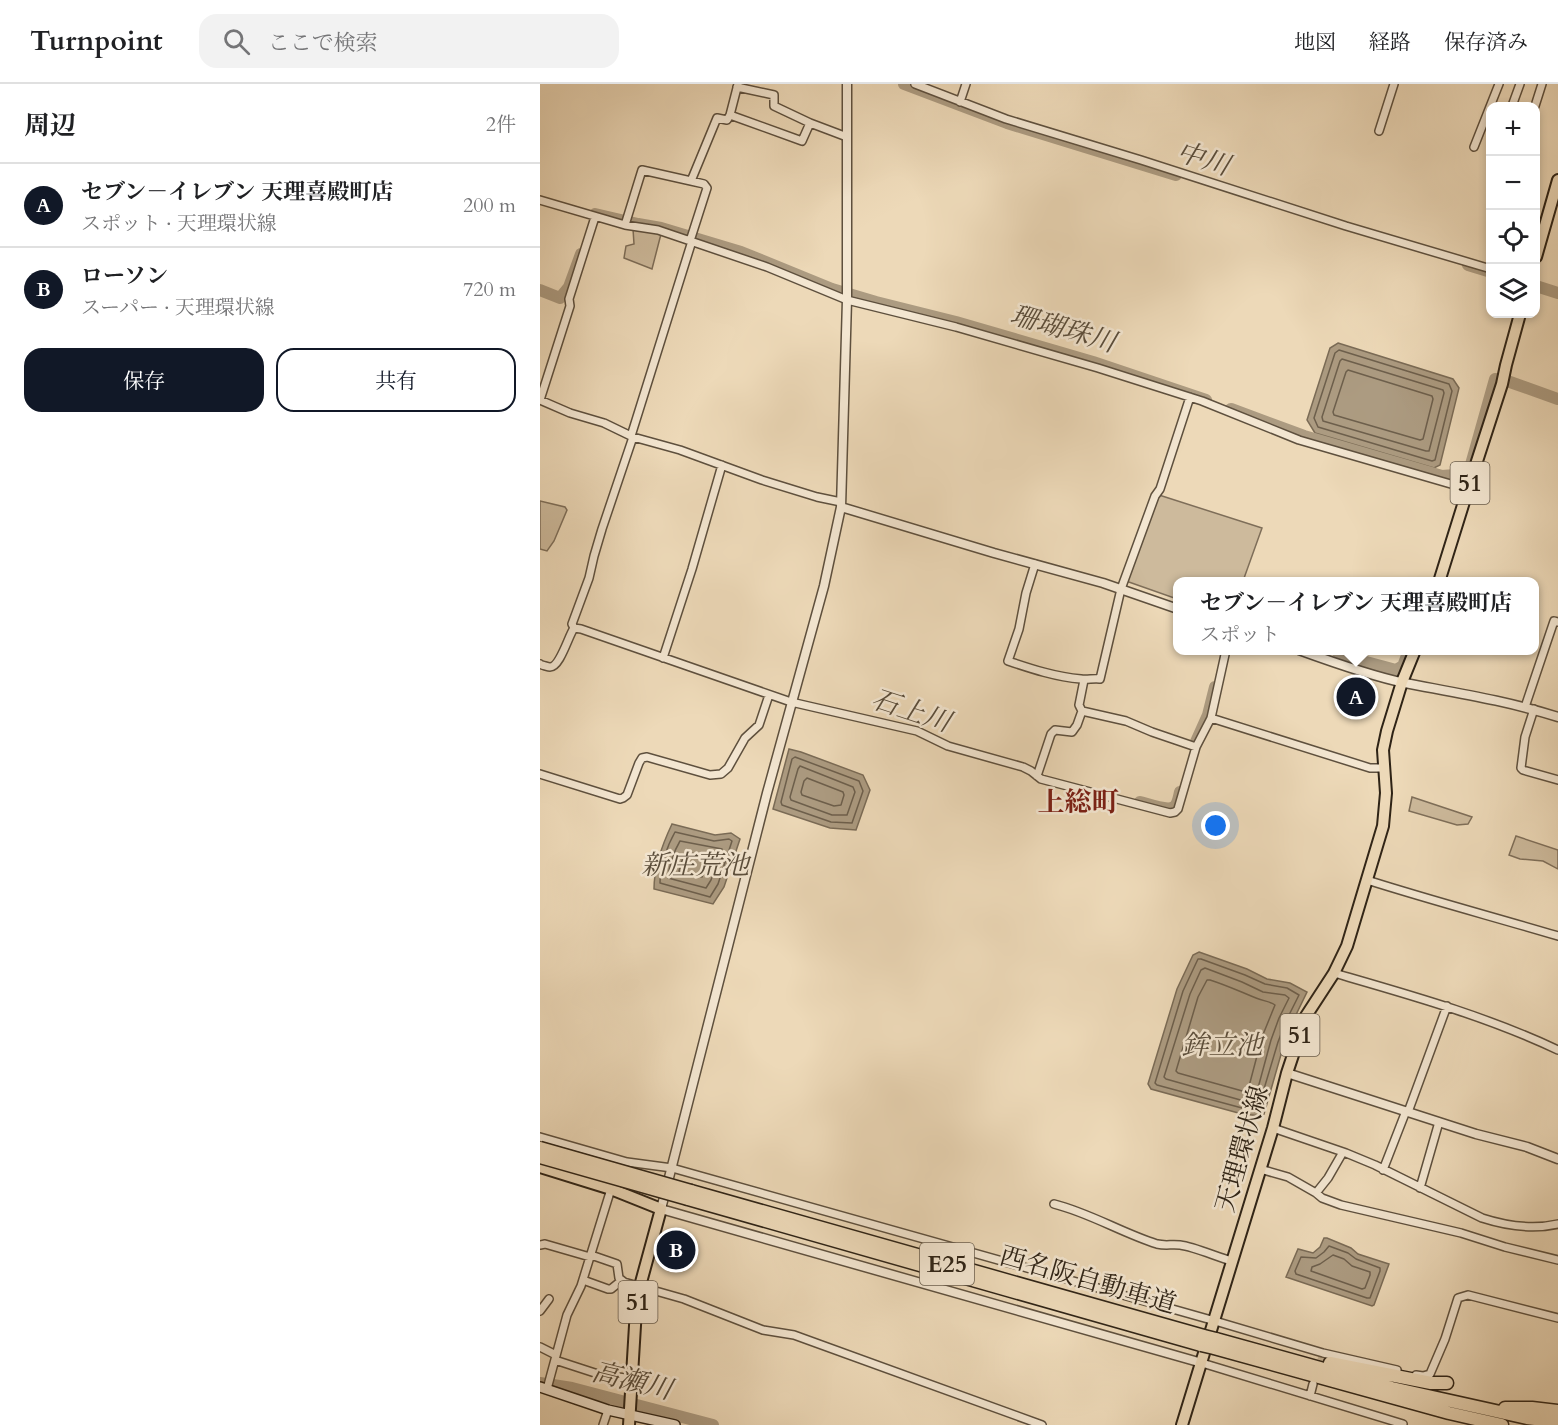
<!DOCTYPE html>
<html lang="ja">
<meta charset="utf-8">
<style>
:root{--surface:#fff;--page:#f2f2f2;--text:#202124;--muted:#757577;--line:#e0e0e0;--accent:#111827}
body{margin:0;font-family:Cardo,"Noto Serif JP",serif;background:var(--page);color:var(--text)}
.controls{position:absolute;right:18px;top:18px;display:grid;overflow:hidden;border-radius:12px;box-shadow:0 3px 9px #0003}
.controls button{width:54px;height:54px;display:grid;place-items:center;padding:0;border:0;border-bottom:2px solid var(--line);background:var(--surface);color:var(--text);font:30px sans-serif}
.you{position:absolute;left:676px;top:742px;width:21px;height:21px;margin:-15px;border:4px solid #fff;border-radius:50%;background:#1a73e8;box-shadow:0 0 0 9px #1a73e833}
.badge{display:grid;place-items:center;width:39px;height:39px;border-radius:50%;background:var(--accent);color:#fff;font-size:20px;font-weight:700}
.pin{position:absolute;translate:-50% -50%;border:3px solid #fff;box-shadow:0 2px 6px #0006}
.popup{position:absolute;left:633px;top:493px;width:366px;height:78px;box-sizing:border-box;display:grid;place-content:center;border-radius:12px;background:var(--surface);filter:drop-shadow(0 2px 4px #0005);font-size:20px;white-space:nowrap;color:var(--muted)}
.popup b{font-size:22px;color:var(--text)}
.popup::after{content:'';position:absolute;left:50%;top:100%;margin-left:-12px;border:12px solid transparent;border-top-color:var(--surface)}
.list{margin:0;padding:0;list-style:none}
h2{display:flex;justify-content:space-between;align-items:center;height:78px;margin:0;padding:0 24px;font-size:26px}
h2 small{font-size:20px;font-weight:400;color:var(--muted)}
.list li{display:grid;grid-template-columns:39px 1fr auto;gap:18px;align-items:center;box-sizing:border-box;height:84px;padding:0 24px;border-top:2px solid var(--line)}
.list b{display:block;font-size:22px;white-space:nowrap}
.list p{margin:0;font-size:20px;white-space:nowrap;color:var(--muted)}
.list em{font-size:20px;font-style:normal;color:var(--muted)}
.actions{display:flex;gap:12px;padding:18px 24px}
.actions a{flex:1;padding:14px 0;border:2px solid var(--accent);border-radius:18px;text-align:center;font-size:21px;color:var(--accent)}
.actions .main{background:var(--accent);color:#fff}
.icon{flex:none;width:33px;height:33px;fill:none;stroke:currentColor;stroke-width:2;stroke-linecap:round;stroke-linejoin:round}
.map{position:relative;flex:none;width:1018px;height:1341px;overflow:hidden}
header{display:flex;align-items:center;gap:36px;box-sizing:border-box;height:84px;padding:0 30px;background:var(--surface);border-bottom:2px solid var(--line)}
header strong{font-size:28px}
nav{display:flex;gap:33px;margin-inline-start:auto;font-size:21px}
.search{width:420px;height:54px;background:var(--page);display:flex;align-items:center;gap:15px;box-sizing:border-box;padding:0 21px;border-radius:18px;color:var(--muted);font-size:22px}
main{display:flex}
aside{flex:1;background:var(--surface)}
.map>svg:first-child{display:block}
.green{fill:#cdba9c;stroke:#7e6e59;stroke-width:1.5}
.water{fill:#ac9b81;stroke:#7a6b56;stroke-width:1.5}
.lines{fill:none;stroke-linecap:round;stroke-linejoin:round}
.shore{stroke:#6d5f4c;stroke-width:1.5}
.river{stroke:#ac9b81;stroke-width:12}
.minor-tunnel{stroke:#c7b598;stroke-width:7;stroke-dasharray:7 3.5;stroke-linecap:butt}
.minor-casing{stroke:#5e503e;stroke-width:10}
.tertiary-casing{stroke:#5e503e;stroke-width:11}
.secondary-casing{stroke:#2e2316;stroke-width:12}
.primary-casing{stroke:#2e2316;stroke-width:14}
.motorway-casing{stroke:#2e2316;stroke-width:15}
.minor{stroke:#f3e6d1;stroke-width:7}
.tertiary{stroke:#f3e6d1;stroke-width:8}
.secondary{stroke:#f3e6d1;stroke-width:9}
.primary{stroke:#edd9b8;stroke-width:10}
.motorway{stroke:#edd9b8;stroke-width:12}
.motorway-bridge-casing{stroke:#2e2316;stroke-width:15;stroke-linecap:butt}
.motorway-bridge{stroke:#edd9b8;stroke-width:12}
.labels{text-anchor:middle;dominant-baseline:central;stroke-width:5;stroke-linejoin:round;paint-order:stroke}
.shield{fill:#f3e6d1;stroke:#695e4e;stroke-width:1.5}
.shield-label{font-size:24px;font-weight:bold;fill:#2e2316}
.street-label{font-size:26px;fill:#2e2316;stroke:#f3e6d1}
.water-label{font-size:27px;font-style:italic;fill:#5a4d3b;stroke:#f3e6d1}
.neighbourhood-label{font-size:27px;font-weight:bold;fill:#7a1f14;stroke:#f3e6d1}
</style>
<header>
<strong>Turnpoint</strong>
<div class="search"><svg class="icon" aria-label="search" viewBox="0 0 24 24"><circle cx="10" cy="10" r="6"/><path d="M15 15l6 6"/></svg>ここで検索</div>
<nav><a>地図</a><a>経路</a><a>保存済み</a></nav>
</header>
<main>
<aside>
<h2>周辺<small>2件</small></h2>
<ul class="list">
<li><span class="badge">A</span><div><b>セブン－イレブン 天理喜殿町店</b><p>スポット · 天理環状線</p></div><em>200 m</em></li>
<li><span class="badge">B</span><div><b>ローソン</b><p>スーパー · 天理環状線</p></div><em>720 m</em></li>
</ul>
<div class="actions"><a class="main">保存</a><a>共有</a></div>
</aside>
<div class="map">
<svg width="1018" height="1341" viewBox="0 0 1018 1341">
<rect width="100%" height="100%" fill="#edd9b8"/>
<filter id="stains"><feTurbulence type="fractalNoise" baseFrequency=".00333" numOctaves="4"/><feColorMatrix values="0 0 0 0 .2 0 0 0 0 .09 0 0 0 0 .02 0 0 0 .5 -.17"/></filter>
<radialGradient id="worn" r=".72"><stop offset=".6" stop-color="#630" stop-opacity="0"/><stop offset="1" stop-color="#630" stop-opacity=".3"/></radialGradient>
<path class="green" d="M93,145L121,150L112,185L84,174L86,162L94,160Z
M619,411L722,444L703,497L638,498L637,515L586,497Z
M0,417L25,423L27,426L14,457L7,467L0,465Z
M872,713L932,733L928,740L917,741L869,727Z
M976,752L1018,766V785L1003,777L980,775L969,771Z"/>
<path class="water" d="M798,259L913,295L919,304L900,381L894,384L775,349L767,336L790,264Z
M249,665L261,668L323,691L330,706L316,746L290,744L233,725Z
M132,740L175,751L191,749L200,755L184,803L173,820L114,805C114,782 122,761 132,740Z
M659,868L707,885L727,895L750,899L767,908L752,939L744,960L724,1030L722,1032L702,1030L611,1005L608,1000L637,905L653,871Z
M784,1154H787L811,1164L818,1170L849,1180L834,1221L832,1222L746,1193L758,1165L773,1169L780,1163Z"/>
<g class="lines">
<path class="shore" d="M799,266L909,300L912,307L895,376L892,377L778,343L774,334L795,269Z
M802,275L903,306L904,309L889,367H886L783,337L782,333L800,277Z
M808,286L892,312L893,315L883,355L880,356L794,331L793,328L806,288Z
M255,673L319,697L323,707L312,739L291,738L242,721L241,718L252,675Z
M260,682L313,703L315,708L307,731H292L251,716L250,713L258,685Z
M267,694L303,708L304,711L301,721L294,722L262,711L261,708L264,697Z
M135,748L174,757L189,755L192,757L178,800L170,813L120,799C120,783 127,762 135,748Z
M140,757L182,765L171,796L166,804L128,794C129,782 134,767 140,757Z
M146,768L169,773L162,793L139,787L144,770Z
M658,875H661L705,891L725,900L747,904L759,911L746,937L738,958L718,1025L702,1024L617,1001L615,999L643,907Z
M665,884L702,898L723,908L745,911L749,914L739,934L731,956L715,1015L713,1017H704L626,995L624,993L650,910L661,886Z
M667,896H670C686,901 701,908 716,914C723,917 729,917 735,921L722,953L708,1006L706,1008L638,989L636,987L658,913Z
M789,1162L808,1169L816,1175L840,1184V1187L830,1214H827L756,1190L755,1187L761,1173L776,1174L784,1168Z
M793,1171L804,1175L812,1182L830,1188V1191L825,1204L822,1205L771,1187L772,1183L780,1180Z"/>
<path class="river" d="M364,0L467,39L636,91
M55,130L98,140L121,144L201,168L292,205L336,218L416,238L553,278L666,316
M928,181L951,188
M996,202L1018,209
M0,206L20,214L29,203L41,170
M691,325L764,352L902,392L928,390
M928,391L955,295L970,298L1018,315
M796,566L800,571L856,586L863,582L869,566
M655,660L668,631L675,603
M600,718C608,720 629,728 635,722C638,719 639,712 640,708
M0,1299L32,1304L173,1341"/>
<path class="minor-tunnel" d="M777,1286L782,1273"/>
<defs>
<path id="minor" d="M375,0L466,35L601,76L806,142L951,185
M197,3L234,11V22L270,39L307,53
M420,18L426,0
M972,22L980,0
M995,22L1002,0
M190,31L262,57L270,39
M839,47L854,0
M934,63L959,0
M151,97L177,34L187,36L190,31L198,0
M0,116L85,141L118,146L227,183L307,216L416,243L558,284L662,317L759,356L928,405
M85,141L102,86L151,97L164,100L167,104L150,157
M0,316L30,329L64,339L93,353L140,366L222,396L277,413L301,418
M0,316L30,222L29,215L55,133
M91,352L152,157
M495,480L486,509L479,545L468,577C492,585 516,593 541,595C547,596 554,594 560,595L581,505L615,412L620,405L650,313
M34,544L41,545L251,618L377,647L408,662L483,683L491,687L501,695L630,729L635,728L638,725L656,663L671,634L686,566
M123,574L152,485L182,381
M0,580C1,581 9,583 10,583C20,583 28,553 34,544L32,540L49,494L54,472L62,445L93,353
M985,623L1014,537L1018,538
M994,625L985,653L981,684L983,686L1018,696
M542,627L586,637L612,648L656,663
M671,634L830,684H844
M0,690L80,715L83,714L87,711L99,679L102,674L107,673L170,691L181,690L188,684L205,654L219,641L229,611
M497,692L511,650L515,646L532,648L537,641L542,627L539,621L544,596
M827,796C890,816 954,833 1018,852
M794,889C870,911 946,932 1018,966
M868,1028L907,922
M733,1044L806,1069L835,1081L942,1134C967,1142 992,1146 1018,1140
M0,1053L87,1078L132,1084L675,1237L783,1269L857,1286
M720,1085L748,1093L776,1109L782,1114L801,1121L921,1149L965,1163L1018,1176
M843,1086L866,1027
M880,1104L899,1038
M776,1109L788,1094L803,1068
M514,1120C550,1129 582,1149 617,1160C626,1162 631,1160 640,1161C655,1163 677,1173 692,1177
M0,1161L5,1160L50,1173
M51,1171L77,1180L79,1194L84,1198L144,1215L223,1246L254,1251L502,1341
M43,1196L68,1205H71L81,1197
M0,1227L9,1215
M0,1263L16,1271
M15,1276L58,1290L92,1295
M662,1279L863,1340
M876,1291L883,1292L890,1290L905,1255L918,1214L928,1211L1018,1234
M7,1305L27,1231L41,1202L71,1105
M770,1312L773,1300
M63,1341L68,1326"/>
<path id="tertiary" d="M307,0V216L301,423L284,502L227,709L121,1125L662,1279
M301,423L454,469L563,499L638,525
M759,566C792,578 831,592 865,599C917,609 968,617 1018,633
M747,989L936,1050L987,1063L1018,1075"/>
<path id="secondary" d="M0,1303L68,1326L135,1341"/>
<path id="primary" d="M996,173L1018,96
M899,498L928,405L962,300L966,281L980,230
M0,1083L71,1105L121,1125L100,1202L96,1225L89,1341
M642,1341L733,1044L747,989L766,932L794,889L807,862L843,742L846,709L843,666L847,647L862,598L875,566"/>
<path id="motorway" d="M151,1107L664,1252
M148,1115L661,1261
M676,1255L852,1304L987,1334L1018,1338
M674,1264L909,1329L962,1341
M790,1279L891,1299H907
M965,1324H992L1018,1327"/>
</defs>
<use href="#minor" class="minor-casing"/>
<use href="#tertiary" class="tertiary-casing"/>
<use href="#secondary" class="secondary-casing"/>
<use href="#primary" class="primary-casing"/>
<use href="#motorway" class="motorway-casing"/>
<use href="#minor" class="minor"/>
<use href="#tertiary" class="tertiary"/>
<use href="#secondary" class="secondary"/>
<use href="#primary" class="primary"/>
<use href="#motorway" class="motorway"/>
<defs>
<path id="motorway-bridge" d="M0,1064L151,1107
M0,1073L148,1115
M664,1252L676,1255
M661,1261L674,1264"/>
</defs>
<use href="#motorway-bridge" class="motorway-bridge-casing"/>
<use href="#motorway-bridge" class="motorway-bridge"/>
</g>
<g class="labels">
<g class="shield">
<rect x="910.5" y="378" width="39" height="42" rx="4.5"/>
<rect x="740.5" y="930" width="39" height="42" rx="4.5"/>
<rect x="380" y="1159" width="54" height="42" rx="4.5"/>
<rect x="78.5" y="1197" width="39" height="42" rx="4.5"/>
</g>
<g class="shield-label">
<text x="930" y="399">51</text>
<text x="760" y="951">51</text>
<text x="407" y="1180">E25</text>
<text x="98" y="1218">51</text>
</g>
<g class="street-label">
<text transform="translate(702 1065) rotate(-74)">天理環状線</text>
<text transform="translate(548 1196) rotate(16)">西名阪自動車道</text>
</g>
<g class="water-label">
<text transform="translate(663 75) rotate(17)">中川</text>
<text transform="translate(523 245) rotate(16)">珊瑚珠川</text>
<text transform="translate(371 627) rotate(18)">石上川</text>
<text x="155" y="781">新庄荒池</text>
<text x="682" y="961">鉾立池</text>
<text transform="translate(92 1297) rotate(14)">高瀬川</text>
</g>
<g class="neighbourhood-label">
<text x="538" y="718">上総町</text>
</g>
</g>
<rect width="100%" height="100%" filter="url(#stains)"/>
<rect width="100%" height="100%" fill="url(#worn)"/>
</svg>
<div class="controls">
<button>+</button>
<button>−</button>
<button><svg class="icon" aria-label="locate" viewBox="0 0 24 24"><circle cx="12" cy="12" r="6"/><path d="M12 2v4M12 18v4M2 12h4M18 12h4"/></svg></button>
<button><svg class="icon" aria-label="layers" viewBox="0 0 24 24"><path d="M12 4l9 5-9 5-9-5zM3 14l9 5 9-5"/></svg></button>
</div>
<div class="you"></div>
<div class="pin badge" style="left:816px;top:613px">A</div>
<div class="popup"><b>セブン－イレブン 天理喜殿町店</b>スポット</div>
<div class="pin badge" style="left:136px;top:1166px">B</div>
</div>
</main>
